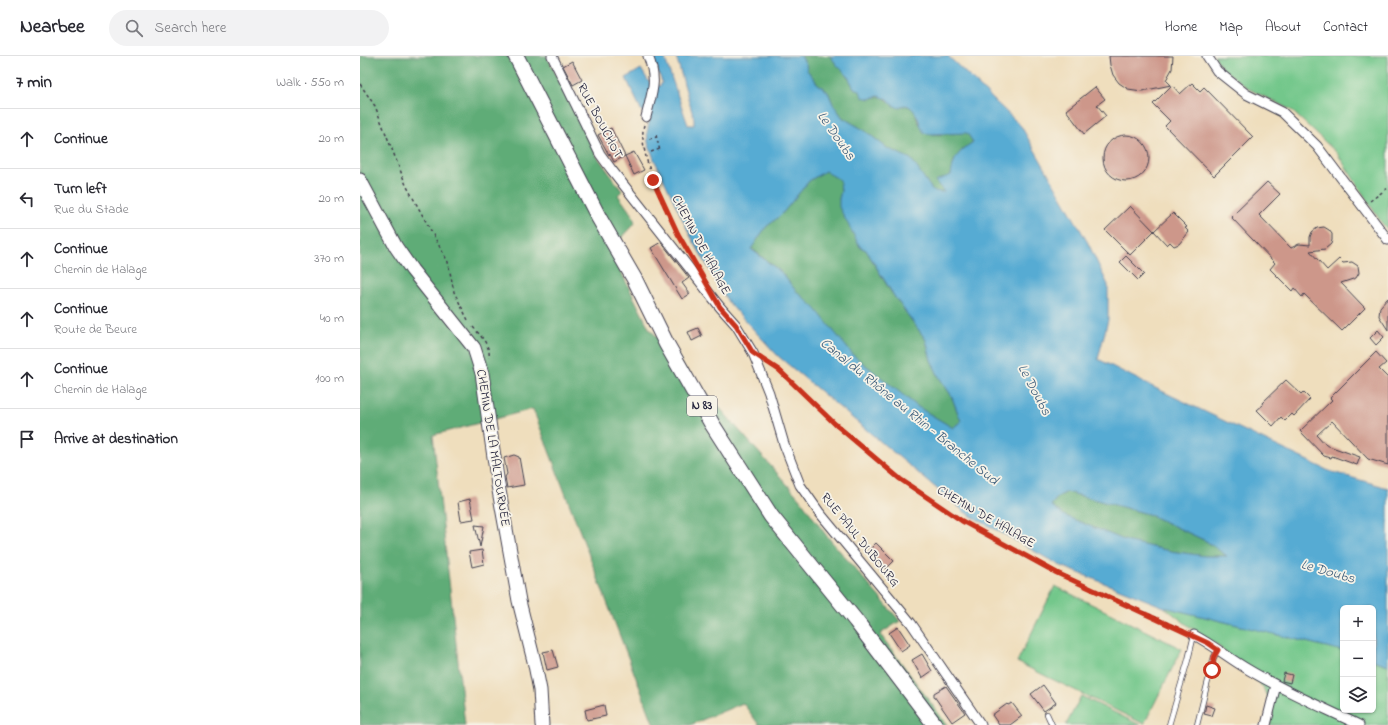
<!DOCTYPE html>
<meta charset="utf-8">
<style>
:root{--surface:#fff;--page:#f2f2f3;--text:#2b2b33;--muted:#7c7c81;--line:#e1e1e2}
body{margin:0;font-family:"Indie Flower",sans-serif;background:var(--page);color:var(--text)}
.controls{position:absolute;right:12px;bottom:12px;display:grid;overflow:hidden;border-radius:6px;box-shadow:0 1px 3px #0004}
.controls button{width:36px;height:36px;display:grid;place-items:center;padding:0;border:0;border-bottom:1px solid var(--line);background:var(--surface);color:var(--text);font:20px sans-serif}
.stop{position:absolute;width:12px;height:12px;margin:-9px;border:3px solid #c8321e;border-radius:50%;background:#fff}
.stop.end{background:#c8321e;border-color:#fff;box-shadow:0 1px 4px #0008}
.list{margin:0;padding:0;list-style:none}
h2{display:flex;justify-content:space-between;align-items:center;height:52px;margin:0;padding:0 16px;font-size:17px}
h2 small{font-size:13px;font-weight:400;color:var(--muted)}
.list li{display:grid;grid-template-columns:26px 1fr auto;gap:12px;align-items:center;box-sizing:border-box;height:60px;padding:0 16px;border-top:1px solid var(--line)}
.list b{display:block;font-size:15px;white-space:nowrap}
.list p{margin:0;font-size:13px;white-space:nowrap;color:var(--muted)}
.list em{font-size:13px;font-style:normal;color:var(--muted)}
.icon{flex:none;width:22px;height:22px;fill:none;stroke:currentColor;stroke-width:2;stroke-linecap:round;stroke-linejoin:round}
.map{position:relative;flex:none;width:1028px;height:669px;overflow:hidden}
header{display:flex;align-items:center;gap:24px;box-sizing:border-box;height:56px;padding:0 20px;background:var(--surface);border-bottom:1px solid var(--line)}
header strong{font-size:19px}
nav{display:flex;gap:22px;margin-inline-start:auto;font-size:14px}
.search{width:280px;height:36px;background:var(--page);display:flex;align-items:center;gap:10px;box-sizing:border-box;padding:0 14px;border-radius:22px;color:var(--muted);font-size:15px}
main{display:flex}
aside{flex:1;background:var(--surface)}
.map>svg:first-child{display:block}
.green{fill:#73c78b;stroke:#4a7463}
.forest{fill:#5eac77;stroke:#406759}
.water{fill:#57abd3;stroke:#3c6687;fill-rule:evenodd}
.building{fill:#cd978a}
.lines{fill:none;stroke-linecap:round;stroke-linejoin:round}
.lane-casing{stroke:#413e4e;stroke-width:6}
.street-casing{stroke:#413e4e;stroke-width:11}
.secondary-casing{stroke:#413e4e;stroke-width:15}
.primary-casing{stroke:#413e4e;stroke-width:17}
.path{stroke:#413e4e;stroke-width:1.5;stroke-dasharray:3 3;stroke-linecap:butt}
.lane{stroke:#fff;stroke-width:4.5}
.street{stroke:#fff;stroke-width:9}
.secondary{stroke:#fff;stroke-width:13}
.primary{stroke:#fff;stroke-width:15}
.route{stroke:#c8321e;stroke-width:5}
.labels{text-anchor:middle;dominant-baseline:central;stroke-width:3.5;stroke-linejoin:round;paint-order:stroke}
.shield{fill:#f7f3e8;stroke:#62616f;stroke-width:1}
.shield-label{font-size:12px;font-weight:bold;fill:#22223b}
.street-label{font-size:13px;fill:#22223b;stroke:#f7f3e8}
.water-label{font-size:14px;font-style:italic;fill:#375978;stroke:#f7f3e8}
</style>
<header>
<strong>Nearbee</strong>
<div class="search"><svg class="icon" aria-label="search" viewBox="0 0 24 24"><circle cx="10" cy="10" r="6"/><path d="M15 15l6 6"/></svg>Search here</div>
<nav><a>Home</a><a>Map</a><a>About</a><a>Contact</a></nav>
</header>
<main>
<aside>
<h2>7 min<small>Walk · 550 m</small></h2>
<ul class="list">
<li><svg class="icon" aria-label="ahead" viewBox="0 0 24 24"><path d="M12 20V5M6 11l6-6 6 6"/></svg><div><b>Continue</b></div><em>20 m</em></li>
<li><svg class="icon" aria-label="left" viewBox="0 0 24 24"><path d="M17 20v-9H6M10 6l-5 5 5 5"/></svg><div><b>Turn left</b><p>Rue du Stade</p></div><em>20 m</em></li>
<li><svg class="icon" aria-label="ahead" viewBox="0 0 24 24"><path d="M12 20V5M6 11l6-6 6 6"/></svg><div><b>Continue</b><p>Chemin de Halage</p></div><em>370 m</em></li>
<li><svg class="icon" aria-label="ahead" viewBox="0 0 24 24"><path d="M12 20V5M6 11l6-6 6 6"/></svg><div><b>Continue</b><p>Route de Beure</p></div><em>40 m</em></li>
<li><svg class="icon" aria-label="ahead" viewBox="0 0 24 24"><path d="M12 20V5M6 11l6-6 6 6"/></svg><div><b>Continue</b><p>Chemin de Halage</p></div><em>100 m</em></li>
<li><svg class="icon" aria-label="arrive" viewBox="0 0 24 24"><path d="M6 21V4h12l-3 4 3 4H6"/></svg><div><b>Arrive at destination</b></div></li>
</ul>
</aside>
<div class="map">
<svg width="1028" height="669" viewBox="0 0 1028 669">
<rect width="100%" height="100%" fill="#f7f3e8"/>
<filter id="ink" filterUnits="userSpaceOnUse"><feTurbulence type="fractalNoise" baseFrequency=".025" numOctaves="2"/><feDisplacementMap in="SourceGraphic" scale="8" xChannelSelector="R" yChannelSelector="G"/><feConvolveMatrix kernelMatrix="1 2 1 2 8 2 1 2 1" color-interpolation-filters="sRGB"/></filter>
<filter id="wash" filterUnits="userSpaceOnUse"><feTurbulence type="fractalNoise" baseFrequency=".012" numOctaves="4" result="noise"/><feDisplacementMap in="SourceGraphic" scale="16" xChannelSelector="R" yChannelSelector="G"/><feGaussianBlur stdDeviation="0.9" result="paint"/><feColorMatrix in="noise" values="0 0 0 0 0 0 0 0 0 0 0 0 0 0 0 0 0 1.4 0 .05"/><feComposite in="paint" operator="in"/></filter>
<g filter="url(#wash)">
<rect width="100%" height="100%" fill="#efdebd"/>
<path class="green" d="M854,0H1028V174L1021,166L977,97L931,54L889,33L863,13Z
M695,530L822,593L784,668L657,606Z
M804,551L983,595V654H1013V604L1028,609V669H910L913,656L903,631L856,588L843,581Z
M721,640L780,669H706Z"/>
<path class="forest" d="M0,0H187L237,100L262,135L258,139L273,160L275,167L272,171L250,194L289,272L440,443L466,479L540,565L520,578L587,669H399L383,647L330,669H294L173,353L73,379L105,669H0Z
M441,0H470L477,9L487,19L494,32L500,35L510,43C520,39 525,40 532,49C568,48 547,61 565,73C567,75 570,78 572,78C579,80 599,77 607,76L613,86L602,94L594,105L591,119L585,137L573,135L550,103L527,92L504,74L483,62L473,48L468,36L457,27L447,14L446,8Z
M465,115L480,124L481,135L479,143L500,191L506,194L531,236L566,284L571,304L579,321L591,339L601,365L593,372L558,351L493,299L455,253L436,235L421,216L391,192L406,171L421,159L449,125Z
M707,436L788,458L846,485L868,500H845L810,495L769,486L703,459L691,449L699,440Z"/>
<path class="water" d="M295,0H304L328,69H334V63L316,0H441L446,8L447,14L457,27L468,36L473,48L483,62L504,74L527,92L551,103L573,135L584,136L575,125L591,119C594,100 598,97 613,86L607,77L572,78L564,77C558,67 558,53 546,49L539,52L532,49L528,43L518,40L510,43L502,41L500,35L494,32L487,19L477,9L470,0H588L661,70L728,187L748,229V264L738,303L787,328L969,415L1028,432V609L1013,604V552H983V595L804,551L699,509L606,457L418,300L368,246L331,181L294,103L288,87L287,76L290,62L281,54L266,22L281,13L289,26L300,30L302,26L293,2ZM465,115L480,124L481,135L479,143V151L500,191L506,194L534,240L566,284L571,304L579,321L591,339L601,365L593,372L558,351L493,299L455,252L436,235L421,216L391,193L406,171L421,159L449,125ZM707,436L788,458L846,485L867,500H845L810,495L769,486L703,459L691,449L699,440Z"/>
<g id="blocks">
<path class="building" d="M749,0H813L812,13L806,24L811,29L782,35L768,33L759,27L753,19L750,9Z
M212,5L222,24L213,29L203,10Z
M832,27L840,35L844,31L893,81L854,120L805,70L810,65L793,48L812,29L820,38Z
M735,31L745,43L737,49L746,60L724,78L706,54Z
M251,72L265,100L254,106L250,98L249,99L238,79Z
M743 102a23 23 0 1 1 46 0a23 23 0 1 1-46 0Z
M274,96L284,114L274,119L265,100Z
M907,126L920,138L899,159L931,192L939,188L950,189V181L952,176L957,172L964,171L969,174L972,178V184L971,188L965,193L950,195L967,214L979,203L983,207L992,206L998,210L999,217L996,222L981,227L1005,252L982,275L944,238L942,241L934,232L932,235L910,213L915,207L871,161Z
M770,150L794,175L770,199L745,174Z
M813,157L827,171L825,172L829,176L819,188L814,190L810,186L807,189L794,175Z
M301,186L329,222L322,227L330,238L322,243L291,192Z
M766,200L784,218L778,224L760,206Z
M1028,242V274L1019,260L1020,251Z
M338,272L342,280L332,285L328,276Z
M1018,274L1024,281L1016,289L1010,282Z
M1016,296L1026,307L1019,313L1028,322V409L1008,403L972,365L957,379L966,389L1000,401L997,409L972,400L971,402L964,400L940,375L972,344L970,342Z
M926,324L941,338L943,336L950,343L934,360L932,358L925,365L921,361L913,370L897,354L903,349L902,347Z
M154,399L159,401L164,429L147,432L145,421L147,418L144,402Z
M110,443L114,463L101,465L98,446Z
M115,469L124,470L120,491Z
M516,487L534,505L526,513L508,495Z
M122,494L124,508L112,511L109,496Z
M538,571L550,589L541,595L529,577Z
M193,594L198,611L187,614L183,596Z
M562,598L572,615L562,622L552,604Z
M924,617L932,619L930,627L922,625Z
M683,629L696,647L684,655L671,638Z
M586,630L605,657L592,666L574,640V637Z
M652,647L662,660L650,669H639L632,659L647,648L648,649Z
M244,649L246,660L227,664L225,654Z
M846,649L855,652L852,660L844,658Z"/>
</g>
</g>
<g filter="url(#ink)">
<use href="#blocks" fill-opacity="0" stroke="#413e4e" stroke-width="1"/>
<g class="lines">
<defs>
<path id="lane" d="M687,658L692,669
M809,669L828,604L834,579
M837,669L854,601L858,594"/>
<path id="street" d="M192,0L240,98L251,113L360,251L376,269L393,297L409,337L424,388L440,429L459,456L551,567L621,669
M847,0L857,15L886,38L922,56L957,90L1028,184
M286,61C292,36 298,25 288,0
M834,579C853,589 870,603 889,614C924,635 962,651 999,669
M906,669L916,629"/>
<path id="secondary" d="M0,124L36,191L52,214L114,292L122,317L138,429L159,545L175,609L180,634L182,669"/>
<path id="primary" d="M156,0L239,162L275,224L306,287L352,368L411,460L496,565L575,669"/>
</defs>
<use href="#lane" class="lane-casing"/>
<use href="#street" class="street-casing"/>
<use href="#secondary" class="secondary-casing"/>
<use href="#primary" class="primary-casing"/>
<path class="path" d="M0,28L15,50L46,129L88,206L94,236L109,266
M284,69C276,97 310,165 325,190
M296,79L300,95
M289,83L297,81
M291,96L300,93
M1010,145L1028,132
M113,271C120,279 131,290 129,302
M406,306L419,314L475,368L540,423L602,465L697,517L825,575"/>
<use href="#lane" class="lane"/>
<use href="#street" class="street"/>
<use href="#secondary" class="secondary"/>
<use href="#primary" class="primary"/>
</g>
</g>
<g class="lines" filter="url(#ink)">
<path class="route" d="M293,124L318,178L360,251L376,269L393,297L419,314L475,368L540,423L602,465L697,517L848,587L858,594L854,601L852,614"/>
</g>
<g class="labels">
<rect class="shield" x="327" y="340" width="30" height="20" rx="3"/>
<g class="shield-label">
<text x="342" y="350">N 83</text>
</g>
<g class="street-label">
<text transform="translate(240 65) rotate(62)">RUE BOUCHOT</text>
<text transform="translate(341 189) rotate(62)">CHEMIN DE HALAGE</text>
<text transform="translate(133 392) rotate(81)">CHEMIN DE LA MALTOURNÉE</text>
<text transform="translate(626 461) rotate(30)">CHEMIN DE HALAGE</text>
<text transform="translate(500 484) rotate(51)">RUE PAUL DUBOURG</text>
</g>
<g class="water-label">
<text transform="translate(476 80) rotate(55)">Le Doubs</text>
<text transform="translate(674 334) rotate(62)">Le Doubs</text>
<text transform="translate(549 356) rotate(39)">Canal du Rhône au Rhin - Branche Sud</text>
<text transform="translate(968 516) rotate(16)">Le Doubs</text>
</g>
</g>
</svg>
<div class="controls">
<button>+</button>
<button>−</button>
<button><svg class="icon" aria-label="layers" viewBox="0 0 24 24"><path d="M12 4l9 5-9 5-9-5zM3 14l9 5 9-5"/></svg></button>
</div>
<div class="stop" style="left:852px;top:614px"></div>
<div class="stop end" style="left:293px;top:124px"></div>
</div>
</main>
